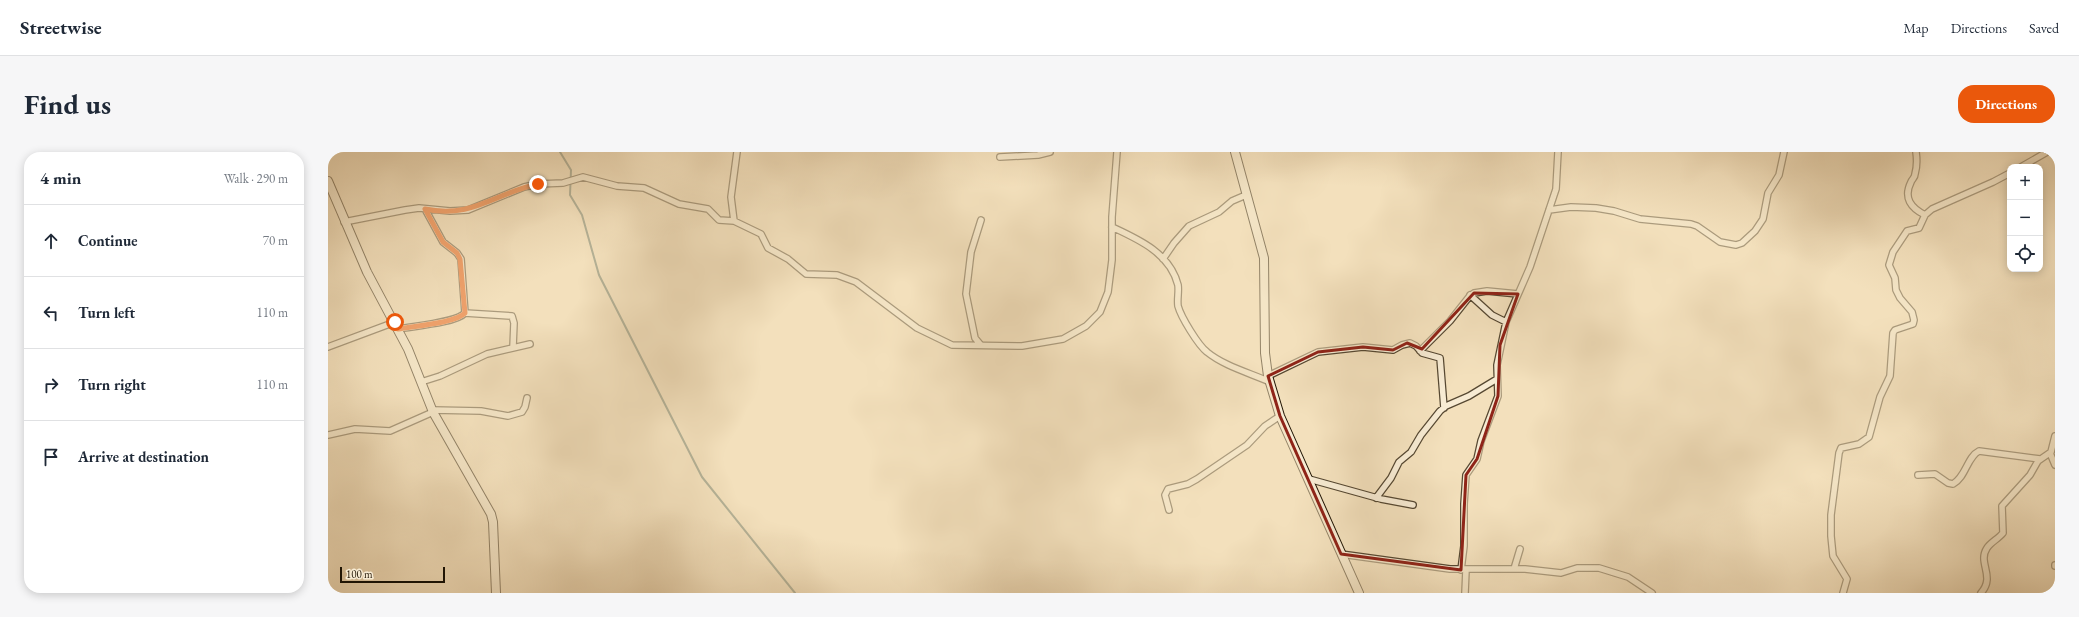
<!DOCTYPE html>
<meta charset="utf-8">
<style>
:root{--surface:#fff;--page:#f6f6f7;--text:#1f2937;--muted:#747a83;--line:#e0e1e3;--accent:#ea580c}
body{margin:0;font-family:"EB Garamond",serif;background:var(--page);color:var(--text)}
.controls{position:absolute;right:12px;top:12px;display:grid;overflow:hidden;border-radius:8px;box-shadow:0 2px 10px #0003}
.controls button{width:36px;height:36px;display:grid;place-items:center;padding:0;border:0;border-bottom:1px solid var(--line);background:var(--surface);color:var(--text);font:20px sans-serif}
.scale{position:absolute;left:12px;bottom:10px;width:105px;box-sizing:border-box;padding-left:4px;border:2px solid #211504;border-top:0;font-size:11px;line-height:14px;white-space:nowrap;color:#211504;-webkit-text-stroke:3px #f7ebd3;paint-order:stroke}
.stop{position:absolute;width:12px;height:12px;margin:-9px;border:3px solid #ea580c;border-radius:50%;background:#fff}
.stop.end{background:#ea580c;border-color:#fff;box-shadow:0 1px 4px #0008}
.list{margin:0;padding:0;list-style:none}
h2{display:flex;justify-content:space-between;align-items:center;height:52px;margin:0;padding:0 16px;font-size:17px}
h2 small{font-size:13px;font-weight:400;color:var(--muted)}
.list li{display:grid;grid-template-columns:26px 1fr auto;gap:12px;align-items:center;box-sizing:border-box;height:72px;padding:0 16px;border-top:1px solid var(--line)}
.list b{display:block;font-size:15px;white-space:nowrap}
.list em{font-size:13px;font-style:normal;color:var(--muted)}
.icon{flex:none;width:22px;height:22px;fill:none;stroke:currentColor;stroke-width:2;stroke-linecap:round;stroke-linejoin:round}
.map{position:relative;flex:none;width:1727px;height:441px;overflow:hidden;border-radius:16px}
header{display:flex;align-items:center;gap:24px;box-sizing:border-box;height:56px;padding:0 20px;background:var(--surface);border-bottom:1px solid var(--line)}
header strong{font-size:19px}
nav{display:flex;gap:22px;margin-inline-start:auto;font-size:14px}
.intro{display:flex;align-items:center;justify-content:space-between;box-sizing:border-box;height:96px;padding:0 24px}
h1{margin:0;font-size:28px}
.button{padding:10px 18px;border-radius:16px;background:var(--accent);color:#fff;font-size:14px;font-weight:700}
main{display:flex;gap:24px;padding:0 24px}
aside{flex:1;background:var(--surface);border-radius:16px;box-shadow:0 2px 10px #0003}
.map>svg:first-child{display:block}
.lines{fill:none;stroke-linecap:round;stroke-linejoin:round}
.stream{stroke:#6a7a6c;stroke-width:2}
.street-casing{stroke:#564832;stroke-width:8}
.secondary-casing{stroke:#211504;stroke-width:10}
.street{stroke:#f7ebd3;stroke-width:5.5}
.secondary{stroke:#f7ebd3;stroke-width:8}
.route{stroke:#ea580c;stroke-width:5}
.marked{fill:none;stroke:#8f2418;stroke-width:3;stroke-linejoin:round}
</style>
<header>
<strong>Streetwise</strong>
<nav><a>Map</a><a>Directions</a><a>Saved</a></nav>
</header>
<div class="intro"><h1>Find us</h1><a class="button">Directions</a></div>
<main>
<aside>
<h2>4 min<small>Walk · 290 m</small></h2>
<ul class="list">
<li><svg class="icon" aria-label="ahead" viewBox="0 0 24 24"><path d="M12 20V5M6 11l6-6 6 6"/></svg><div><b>Continue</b></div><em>70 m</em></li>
<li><svg class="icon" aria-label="left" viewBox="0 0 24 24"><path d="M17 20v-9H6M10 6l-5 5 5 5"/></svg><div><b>Turn left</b></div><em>110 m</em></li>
<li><svg class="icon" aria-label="right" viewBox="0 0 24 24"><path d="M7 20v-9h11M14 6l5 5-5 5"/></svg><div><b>Turn right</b></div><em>110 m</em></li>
<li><svg class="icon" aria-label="arrive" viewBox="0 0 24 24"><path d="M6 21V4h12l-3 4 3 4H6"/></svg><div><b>Arrive at destination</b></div></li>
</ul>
</aside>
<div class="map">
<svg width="1727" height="441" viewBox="0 0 1727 441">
<rect width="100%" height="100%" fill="#f3e0bc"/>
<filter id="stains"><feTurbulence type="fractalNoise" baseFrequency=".005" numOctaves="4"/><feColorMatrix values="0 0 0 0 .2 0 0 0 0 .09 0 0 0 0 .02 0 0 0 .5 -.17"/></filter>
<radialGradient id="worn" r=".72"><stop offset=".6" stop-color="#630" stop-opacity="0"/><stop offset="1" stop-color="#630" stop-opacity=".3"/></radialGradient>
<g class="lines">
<path class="stream" d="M232,0L243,18L242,43L254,63L271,123L374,325L467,441"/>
<defs>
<path id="street" d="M1588,0C1589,7 1589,15 1587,22C1587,26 1584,27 1583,30C1575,46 1583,56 1597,63
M672,5L710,3L722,0
M1693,15L1719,0
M1221,58L1243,55L1268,56L1286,59L1312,67L1363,72L1369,74L1392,90L1408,93L1414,91L1427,79L1435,67L1440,41L1451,23L1456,0
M406,69L403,45L409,0
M16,70L77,58L91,56L122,59L140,58L196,35L210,32L235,31L255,25L289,34L316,36L351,52L380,57L391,68L406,69L433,82L440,96L460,107L478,122L509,123L528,130L589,176L624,193L694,194L735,187L758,174L772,160L780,140L784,108V65L789,0
M784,75C810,87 842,101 850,133C851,140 849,147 850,154C853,165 870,193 879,200C896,214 922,221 942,230
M835,107L846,91L861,74L891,60L904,49L918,43
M1142,143L1164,163L1178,170
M137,161L184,164L186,171L185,195
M70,177C85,174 128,171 137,161L133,107L129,101L115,90L97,57
M652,192L647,186L638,142L643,100L653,68
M0,195L67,170
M1092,199L1122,169L1141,145L1146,141L1159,139L1190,142
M940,224L990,200L1035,195L1065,198L1074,193L1082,191L1088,194L1094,201L1112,206L1116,256
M93,230L112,224L159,202L202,192
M105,258L153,259L180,264L194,260L197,255L199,246
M0,283L27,277L62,279L105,260
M1722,301L1727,313
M1590,323L1607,322L1620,331L1625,332C1638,325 1639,305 1651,299L1712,307
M981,327L1053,347L1085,353
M1048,346L1063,326L1071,310L1083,300L1093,283L1112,259L1118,254L1141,244L1169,227
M841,358L837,343L840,337L860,332L869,327L919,293L937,274L952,264
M1013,402L1122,417H1197L1233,421L1249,416H1271L1300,425L1324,441
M1727,414V413
M1186,417L1192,397
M1133,418L1136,394V352L1138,323L1149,307L1153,289L1170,244L1169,213L1178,170L1202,115L1228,37L1230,0
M1137,441L1138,418
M1515,441L1519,427L1505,404L1503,384V363L1511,301L1513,296L1531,292L1541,285L1552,245L1562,224L1565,181L1567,178L1585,172L1586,168L1584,160L1572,146L1568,138L1567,126L1561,113L1565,100L1579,79L1591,76L1597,63L1604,57L1665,30L1682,21
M1653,441C1668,424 1649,411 1659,396C1663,390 1670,387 1675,381L1674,354L1702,323L1710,309L1723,300L1727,284"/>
<path id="secondary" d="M907,0L936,106L937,201L940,224L952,264L1031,441
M0,29L39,120L80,197L105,260L163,362L165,370L168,441"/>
</defs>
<use href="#street" class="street-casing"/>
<use href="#secondary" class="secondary-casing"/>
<use href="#street" class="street"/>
<use href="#secondary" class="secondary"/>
</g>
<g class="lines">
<path class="route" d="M67,170L70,177C85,174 128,171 137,161L132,107L129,101L115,90L97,57C144,67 167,41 210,32"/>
</g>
<path d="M0 0H1727V441H0ZM1146,141L1190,142L1172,193L1170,244L1149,307L1138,323L1133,418L1013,402L952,264L940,224L990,200L1035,195L1065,198L1079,191L1094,197Z" fill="#f3e0bc" fill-opacity=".55" fill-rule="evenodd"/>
<path class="marked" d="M1146,141L1190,142L1172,193L1170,244L1149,307L1138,323L1133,418L1013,402L952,264L940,224L990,200L1035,195L1065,198L1079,191L1094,197Z"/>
<rect width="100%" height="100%" filter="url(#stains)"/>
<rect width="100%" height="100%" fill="url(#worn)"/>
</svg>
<div class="controls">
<button>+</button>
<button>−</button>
<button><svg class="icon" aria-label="locate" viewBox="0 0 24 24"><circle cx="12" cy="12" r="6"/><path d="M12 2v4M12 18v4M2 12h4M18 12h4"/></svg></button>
</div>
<div class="scale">100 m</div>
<div class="stop" style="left:67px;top:170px"></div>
<div class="stop end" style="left:210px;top:32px"></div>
</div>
</main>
